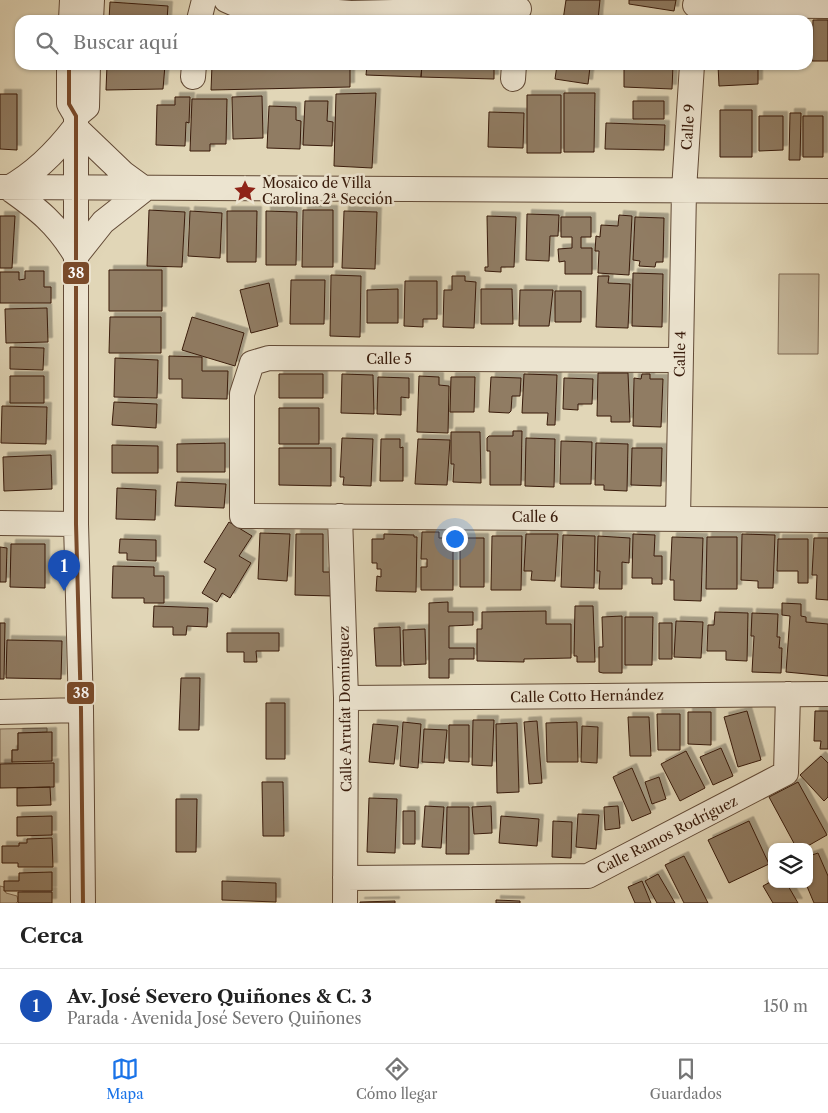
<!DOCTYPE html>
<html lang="es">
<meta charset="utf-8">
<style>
:root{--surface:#fff;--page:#f6f6f6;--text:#222;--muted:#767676;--line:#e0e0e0;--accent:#1a73e8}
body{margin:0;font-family:"Libre Caslon Text",serif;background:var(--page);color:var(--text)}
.controls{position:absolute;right:15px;bottom:15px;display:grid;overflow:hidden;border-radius:10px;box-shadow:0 1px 4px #0004}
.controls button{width:45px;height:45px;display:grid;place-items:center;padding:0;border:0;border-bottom:1px solid var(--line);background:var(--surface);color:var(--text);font:25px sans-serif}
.you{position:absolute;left:454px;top:538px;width:18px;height:18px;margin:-12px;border:4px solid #fff;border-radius:50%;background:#1a73e8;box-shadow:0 0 0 8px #1a73e833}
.badge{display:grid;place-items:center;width:32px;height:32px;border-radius:50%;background:var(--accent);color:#fff;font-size:16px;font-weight:700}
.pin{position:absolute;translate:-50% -41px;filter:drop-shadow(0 1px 2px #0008)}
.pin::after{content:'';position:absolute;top:26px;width:18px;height:15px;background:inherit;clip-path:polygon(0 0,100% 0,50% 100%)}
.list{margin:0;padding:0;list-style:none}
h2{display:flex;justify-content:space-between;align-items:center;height:65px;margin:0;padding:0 20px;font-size:21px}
h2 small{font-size:16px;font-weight:400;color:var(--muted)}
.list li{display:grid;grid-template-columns:32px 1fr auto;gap:15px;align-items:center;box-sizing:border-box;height:75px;padding:0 20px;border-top:1px solid var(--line)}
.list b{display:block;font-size:19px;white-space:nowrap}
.list p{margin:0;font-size:16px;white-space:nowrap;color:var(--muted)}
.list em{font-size:16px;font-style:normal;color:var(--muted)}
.icon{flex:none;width:28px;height:28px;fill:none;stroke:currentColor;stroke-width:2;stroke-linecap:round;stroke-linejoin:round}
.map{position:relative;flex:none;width:828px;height:903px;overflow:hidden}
.search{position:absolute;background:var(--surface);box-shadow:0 1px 4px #0004;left:15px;right:15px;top:15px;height:55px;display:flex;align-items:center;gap:12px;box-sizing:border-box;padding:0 18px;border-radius:15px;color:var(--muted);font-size:19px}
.sheet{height:140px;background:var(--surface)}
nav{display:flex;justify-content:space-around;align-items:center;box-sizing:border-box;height:70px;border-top:1px solid var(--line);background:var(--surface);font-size:14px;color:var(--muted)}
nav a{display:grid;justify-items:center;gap:2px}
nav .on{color:var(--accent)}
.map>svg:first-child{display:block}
.green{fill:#c4b69a;stroke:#7e6852}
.building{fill:#907c64;stroke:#381b0b;filter:url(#shadow)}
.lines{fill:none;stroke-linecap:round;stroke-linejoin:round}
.minor-casing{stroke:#624a36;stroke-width:26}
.minor{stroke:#ece4d0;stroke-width:24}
.bus-1-casing{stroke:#ece4d0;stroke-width:8}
.bus-1{stroke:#7a4b2a;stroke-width:4}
.labels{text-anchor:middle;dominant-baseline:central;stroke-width:5;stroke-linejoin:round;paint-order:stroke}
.street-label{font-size:14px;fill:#381b0b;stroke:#ece4d0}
.poi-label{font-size:14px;fill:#381b0b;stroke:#ece4d0;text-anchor:start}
.line-badge{stroke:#ece4d0;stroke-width:2}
.badge-label{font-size:14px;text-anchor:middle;font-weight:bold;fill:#fff}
</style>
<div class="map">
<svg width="828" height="903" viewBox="0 0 828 903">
<defs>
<filter id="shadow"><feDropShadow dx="4.5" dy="-4.5" stdDeviation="0" flood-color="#0004"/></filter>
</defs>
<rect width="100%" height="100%" fill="#e1d6b7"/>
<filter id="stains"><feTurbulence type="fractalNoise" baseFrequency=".004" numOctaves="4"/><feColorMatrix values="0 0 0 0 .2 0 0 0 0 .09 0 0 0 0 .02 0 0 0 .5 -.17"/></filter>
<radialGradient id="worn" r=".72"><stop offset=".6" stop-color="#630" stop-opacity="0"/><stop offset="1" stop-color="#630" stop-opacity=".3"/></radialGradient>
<path class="green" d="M779,274H819L818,354H778Z
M47,728V732L18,733V750H12V763H0V729Z
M0,886L4,887L6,893L17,896L18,901L16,903H0Z"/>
<path class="building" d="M566,0H600L598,20H563Z
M629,0H676L674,11L629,4Z
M110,2L168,6L167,20H109Z
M813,20H828V61H812Z
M107,65H165L163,89L106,90Z
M212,65H350V87L211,90Z
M367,65H422L421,77L366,75Z
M422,65H494V79L421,77Z
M557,65L590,67L588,84L555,79Z
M624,65H673L672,89L624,87Z
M718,65H758V84L719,86Z
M763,65H804V68L763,67Z
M376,93L372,168L334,166L336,94Z
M564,93H595L594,152H564Z
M0,94H17V150L0,149Z
M527,95H561V153H527Z
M262,96L263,138L233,139L232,97Z
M175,97H190L189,123L186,122L185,146L156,145L157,105H175Z
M192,99H227L226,144H210V151H190Z
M305,101H328L327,121L333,122L332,146L303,145Z
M633,101H664V119H633Z
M269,106L296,107V120L301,121L300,149L267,148Z
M720,110H752V157H720Z
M489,112L524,113L523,148L488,147Z
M790,113H801L800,160H789Z
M759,116H783V150L759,151Z
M803,116H823V157H803Z
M606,123L665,125L664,150L605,149Z
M149,210L185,212L182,267L147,266Z
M303,210H333V267H302Z
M190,211L222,213L220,258L188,256Z
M227,211H257L256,262H227Z
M266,211L297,212L296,265H266Z
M344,211L377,212L375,269L342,268Z
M527,214L559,215L558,236H550L549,261L526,260Z
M619,215L632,216L629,275L598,273L599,251H595L596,236L600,237L601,225L618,226Z
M0,216H15L12,268H0Z
M487,216L516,217L514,267H501V272L485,271V267H488Z
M561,217H591V237H581V248H592V274H565V261L559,262L558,249L572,248V237H561Z
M635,217L664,218L663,262H656L655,267L639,266L640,261L633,260Z
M109,270H162V311H109Z
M25,271H44V287H51V303H0V272H19V280L25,279Z
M633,273L663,274L662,327L632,326Z
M331,275L361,276L360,337L330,336Z
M452,276H465V281L476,282L474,328L443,327L444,290H452Z
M598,276H609L608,283L630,284L628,328L596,327Z
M291,280H325L324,324H290Z
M405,281H437V319H423V327L404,326Z
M269,283L278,326L251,333L240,290Z
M398,289V323H367V290Z
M481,289H512L513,324H481Z
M520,290H553L549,326H519Z
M555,291H581V322H555Z
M47,308L48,342L6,343L5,309Z
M110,317H161V353H109Z
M192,317L244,333L235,366L182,350Z
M10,347L44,348L43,370L10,369Z
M169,356L202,357V371H228L227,399L182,398V379H169Z
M115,358L158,360L157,398L114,397Z
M598,373H628L630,422H611V416H597Z
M279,374H323V398H279Z
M342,374L373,375L374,414L341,413Z
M524,374L557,375L555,425H547L548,413H522Z
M642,374H650V379H663L661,427L633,426L634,378L641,379Z
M10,376H44V403H10Z
M419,376L439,377V385L449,386L448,433L417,432Z
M378,377L409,378V398L401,397V415L377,414Z
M451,377H475L474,412H450Z
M491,377L521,378L520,396H512L511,411L509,413L489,412Z
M564,378L593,379L592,404H578V410L563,409Z
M114,402L157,404L156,428L112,425Z
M2,406L47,407L46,444L1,443Z
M279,408H319V444H279Z
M513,431H522L521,485H490V451H487V438L489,436H513Z
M451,432H480L481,483L453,482L454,464H451Z
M342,438L373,439L371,486L343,485L344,477H340Z
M526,438L555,439L554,487L525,486Z
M381,439H400V448L403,447V481H380Z
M418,439L450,440L447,485L415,484Z
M561,441L592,442L591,484H560Z
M225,443V472H177V444Z
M596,443L628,444L627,491L604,490V485H595Z
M112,445L158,446V473H112Z
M279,448H331V486L279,485Z
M632,448H662L661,486L631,485Z
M51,455L52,489L4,491L3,457Z
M177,482L226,484L224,508L175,506Z
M117,488L156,490L155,520L116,519Z
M229,522L252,536L239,556L251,563L230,598L222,593L217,602L202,593L216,569L204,562Z
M422,532H439V538H453V590H421V567H427V559H421Z
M260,533L290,534L287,581L258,579Z
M296,534H323V572H332V596L295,595Z
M384,534L414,535V537H417L416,592L376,591L377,576L381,577V569H377V563H372V539H384Z
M526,534H558L555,581L531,580L532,571H524Z
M633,534L655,535L654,556H662V584H652V578H632Z
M742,534L775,535L773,588H758V581L741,580Z
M563,535L595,536L594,588L561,587Z
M492,536H522L521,590H491Z
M598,536L630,538L629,563L622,562V589H599L600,571H597Z
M672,537L703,538L701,601L674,600V580H670Z
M707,537H737V589H706Z
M460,538H484V587H460Z
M814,538H828V600L816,599L817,575H812Z
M120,539L156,540V561L127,560V553H119Z
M778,539H808V583H798V571H777Z
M11,544H45V588L10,587Z
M0,547L7,548L6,582H0Z
M113,566L154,567V576H164V603H144V598H112Z
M448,602V612H473V625L449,626V648H474V659H449V678H429V603Z
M782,603L801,604V616L806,617V622L828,624V676L786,672L790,616L782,615Z
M154,606L208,608L207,627L187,626L186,635H173V627H153Z
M575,606H593L595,662H577V656H574Z
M546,611V624H571V658L524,659V662L477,661V629H482V612Z
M715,612L748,613L747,661L726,660V651H707L708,625H714Z
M752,613L778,614L777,637H780L779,648H782L781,673L752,672L754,636H751Z
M622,616V673H603L599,672V647H603L602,617Z
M625,617H653L652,665H625Z
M676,621L703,622L701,658L674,657Z
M0,623H5L4,679H0Z
M659,623H672V659H659Z
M400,627L401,666H376L374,628Z
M425,629L426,664L404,665L403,630Z
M227,633H279V651H256L257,662H244V652H227Z
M7,640L62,641L61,679L6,678Z
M181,678H200L199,730H179Z
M266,703H285V759H266Z
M747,711L761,760L738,767L724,717Z
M815,711H828V749H820L821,741H814Z
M688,712H711V745L688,744Z
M657,714H680V750H658Z
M628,717H649L651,756H630Z
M473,720H494L492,766L472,765Z
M537,721L542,783L529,784L524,722Z
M403,722L421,724L418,768L400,766Z
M577,722L578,762H547L546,723Z
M517,723L519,792L497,793L496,724Z
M373,724L398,726L394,764L369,762Z
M449,725H469V762L449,761Z
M582,726L598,727L597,763L581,762Z
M424,729L447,730L444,763L422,762Z
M52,732V761L12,762V750H18V733Z
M721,748L733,776L713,785L700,757Z
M686,751L705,788L680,801L661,764Z
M821,756L828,763V797L824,801L800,775Z
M54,763V787L0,788V764Z
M632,768L651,813L632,821L613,777Z
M659,777L666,799L652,804L645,782Z
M262,782H283L284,836H263Z
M798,782L827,835L806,847H796L769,797Z
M50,787L51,805L17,806V788Z
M369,798L397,799L395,853L367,852Z
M176,799H197L196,852H176Z
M425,806L444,807L441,848L422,847Z
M491,806L492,833L474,834L472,807Z
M618,806L620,828L605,830L604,807Z
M447,807H469V854H446Z
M403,811H415V844H403Z
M578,814L599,815L596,849L576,847Z
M52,816V835L17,836V817Z
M501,816L539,819L537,846L499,843Z
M553,821L572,822L571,858L552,857Z
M749,821L769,864L729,883L708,840Z
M52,838L53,867H18V863H2V846H19V843H27V839Z
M818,853L828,876V903H814L806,884H809V856Z
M684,856L708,903H684L665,865Z
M52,872V891H4V881H19V873Z
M658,874L675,903H657L645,881Z
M222,881L276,883V902L222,900Z
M642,881L651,903H635L628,887Z
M772,881V884H787L798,903H773L763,886Z
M18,892H52V903H18Z
M496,900L520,901V903H496Z
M395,901V903H360V902Z"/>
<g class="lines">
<defs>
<path id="minor" d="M226,0L235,4L351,13L519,9
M695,5L828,6
M71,20L72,0
M91,20L92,0
M199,20L204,0
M69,65V104L76,116V524L81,710L83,903
M193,77L194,65
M513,79L514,65
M76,116L87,107L88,65
M75,127L123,173L145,189L103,222L76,256C57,224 38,209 8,188C35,173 56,152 75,127Z
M0,187L828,191
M680,360L269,358L252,363L242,394V516L828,520
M340,516L346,698L345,903
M678,519L684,190L692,65
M0,523L76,524
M346,698L828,694
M0,712L81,710
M345,878L588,876L786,773L788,694"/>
</defs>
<use href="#minor" class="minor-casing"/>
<use href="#minor" class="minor"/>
<defs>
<path id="bus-1" d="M69,65V104L76,116V524L81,710L83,903"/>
</defs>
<use href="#bus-1" class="bus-1-casing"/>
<use href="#bus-1" class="bus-1"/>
</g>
<defs>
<symbol id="sight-bare" viewBox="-9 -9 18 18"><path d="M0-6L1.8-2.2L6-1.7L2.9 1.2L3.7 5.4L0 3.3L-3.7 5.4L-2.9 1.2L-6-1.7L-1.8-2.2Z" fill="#8f2418" stroke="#ece4d0" stroke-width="2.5" paint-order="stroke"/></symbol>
</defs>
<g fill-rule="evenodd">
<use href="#sight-bare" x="229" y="175" width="32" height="32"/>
</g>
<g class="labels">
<g class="street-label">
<text transform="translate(688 127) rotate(-86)">Calle 9</text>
<text transform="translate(680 354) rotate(-89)">Calle 4</text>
<text x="389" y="359">Calle 5</text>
<text x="535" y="517">Calle 6</text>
<text transform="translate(587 696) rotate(-1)">Calle Cotto Hernández</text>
<text transform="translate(345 709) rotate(-91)">Calle Arrufat Domínguez</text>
<text transform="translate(667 835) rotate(-27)">Calle Ramos Rodríguez</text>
</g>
<g class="poi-label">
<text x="262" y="183">Mosaico de Villa<tspan x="262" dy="16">Carolina 2ª Sección</tspan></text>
</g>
</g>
<g class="line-badge">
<rect x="62" y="261" width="28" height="24" rx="5" fill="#7a4b2a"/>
<rect x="66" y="681" width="29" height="24" rx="5" fill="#7a4b2a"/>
</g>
<g class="badge-label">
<text x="76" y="278">38</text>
<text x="81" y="698">38</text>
</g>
<rect width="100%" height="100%" filter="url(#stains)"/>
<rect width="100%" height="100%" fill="url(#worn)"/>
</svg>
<div class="controls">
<button><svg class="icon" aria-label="layers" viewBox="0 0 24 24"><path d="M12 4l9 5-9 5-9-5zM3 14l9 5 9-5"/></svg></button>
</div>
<div class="you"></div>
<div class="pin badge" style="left:64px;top:591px;background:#1a4fb4">1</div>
<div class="search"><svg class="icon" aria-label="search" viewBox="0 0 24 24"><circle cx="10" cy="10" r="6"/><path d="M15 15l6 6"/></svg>Buscar aquí</div>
</div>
<section class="sheet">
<h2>Cerca<small></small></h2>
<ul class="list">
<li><span class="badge" style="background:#1a4fb4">1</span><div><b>Av. José Severo Quiñones &amp; C. 3</b><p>Parada · Avenida José Severo Quiñones</p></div><em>150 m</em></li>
</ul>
</section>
<nav>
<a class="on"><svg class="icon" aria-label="map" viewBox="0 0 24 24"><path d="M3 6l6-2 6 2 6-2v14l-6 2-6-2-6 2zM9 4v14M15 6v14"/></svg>Mapa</a>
<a><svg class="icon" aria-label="directions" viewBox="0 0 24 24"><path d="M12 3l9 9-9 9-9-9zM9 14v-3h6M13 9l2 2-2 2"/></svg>Cómo llegar</a>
<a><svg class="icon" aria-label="saved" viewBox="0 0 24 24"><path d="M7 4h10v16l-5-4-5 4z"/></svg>Guardados</a>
</nav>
